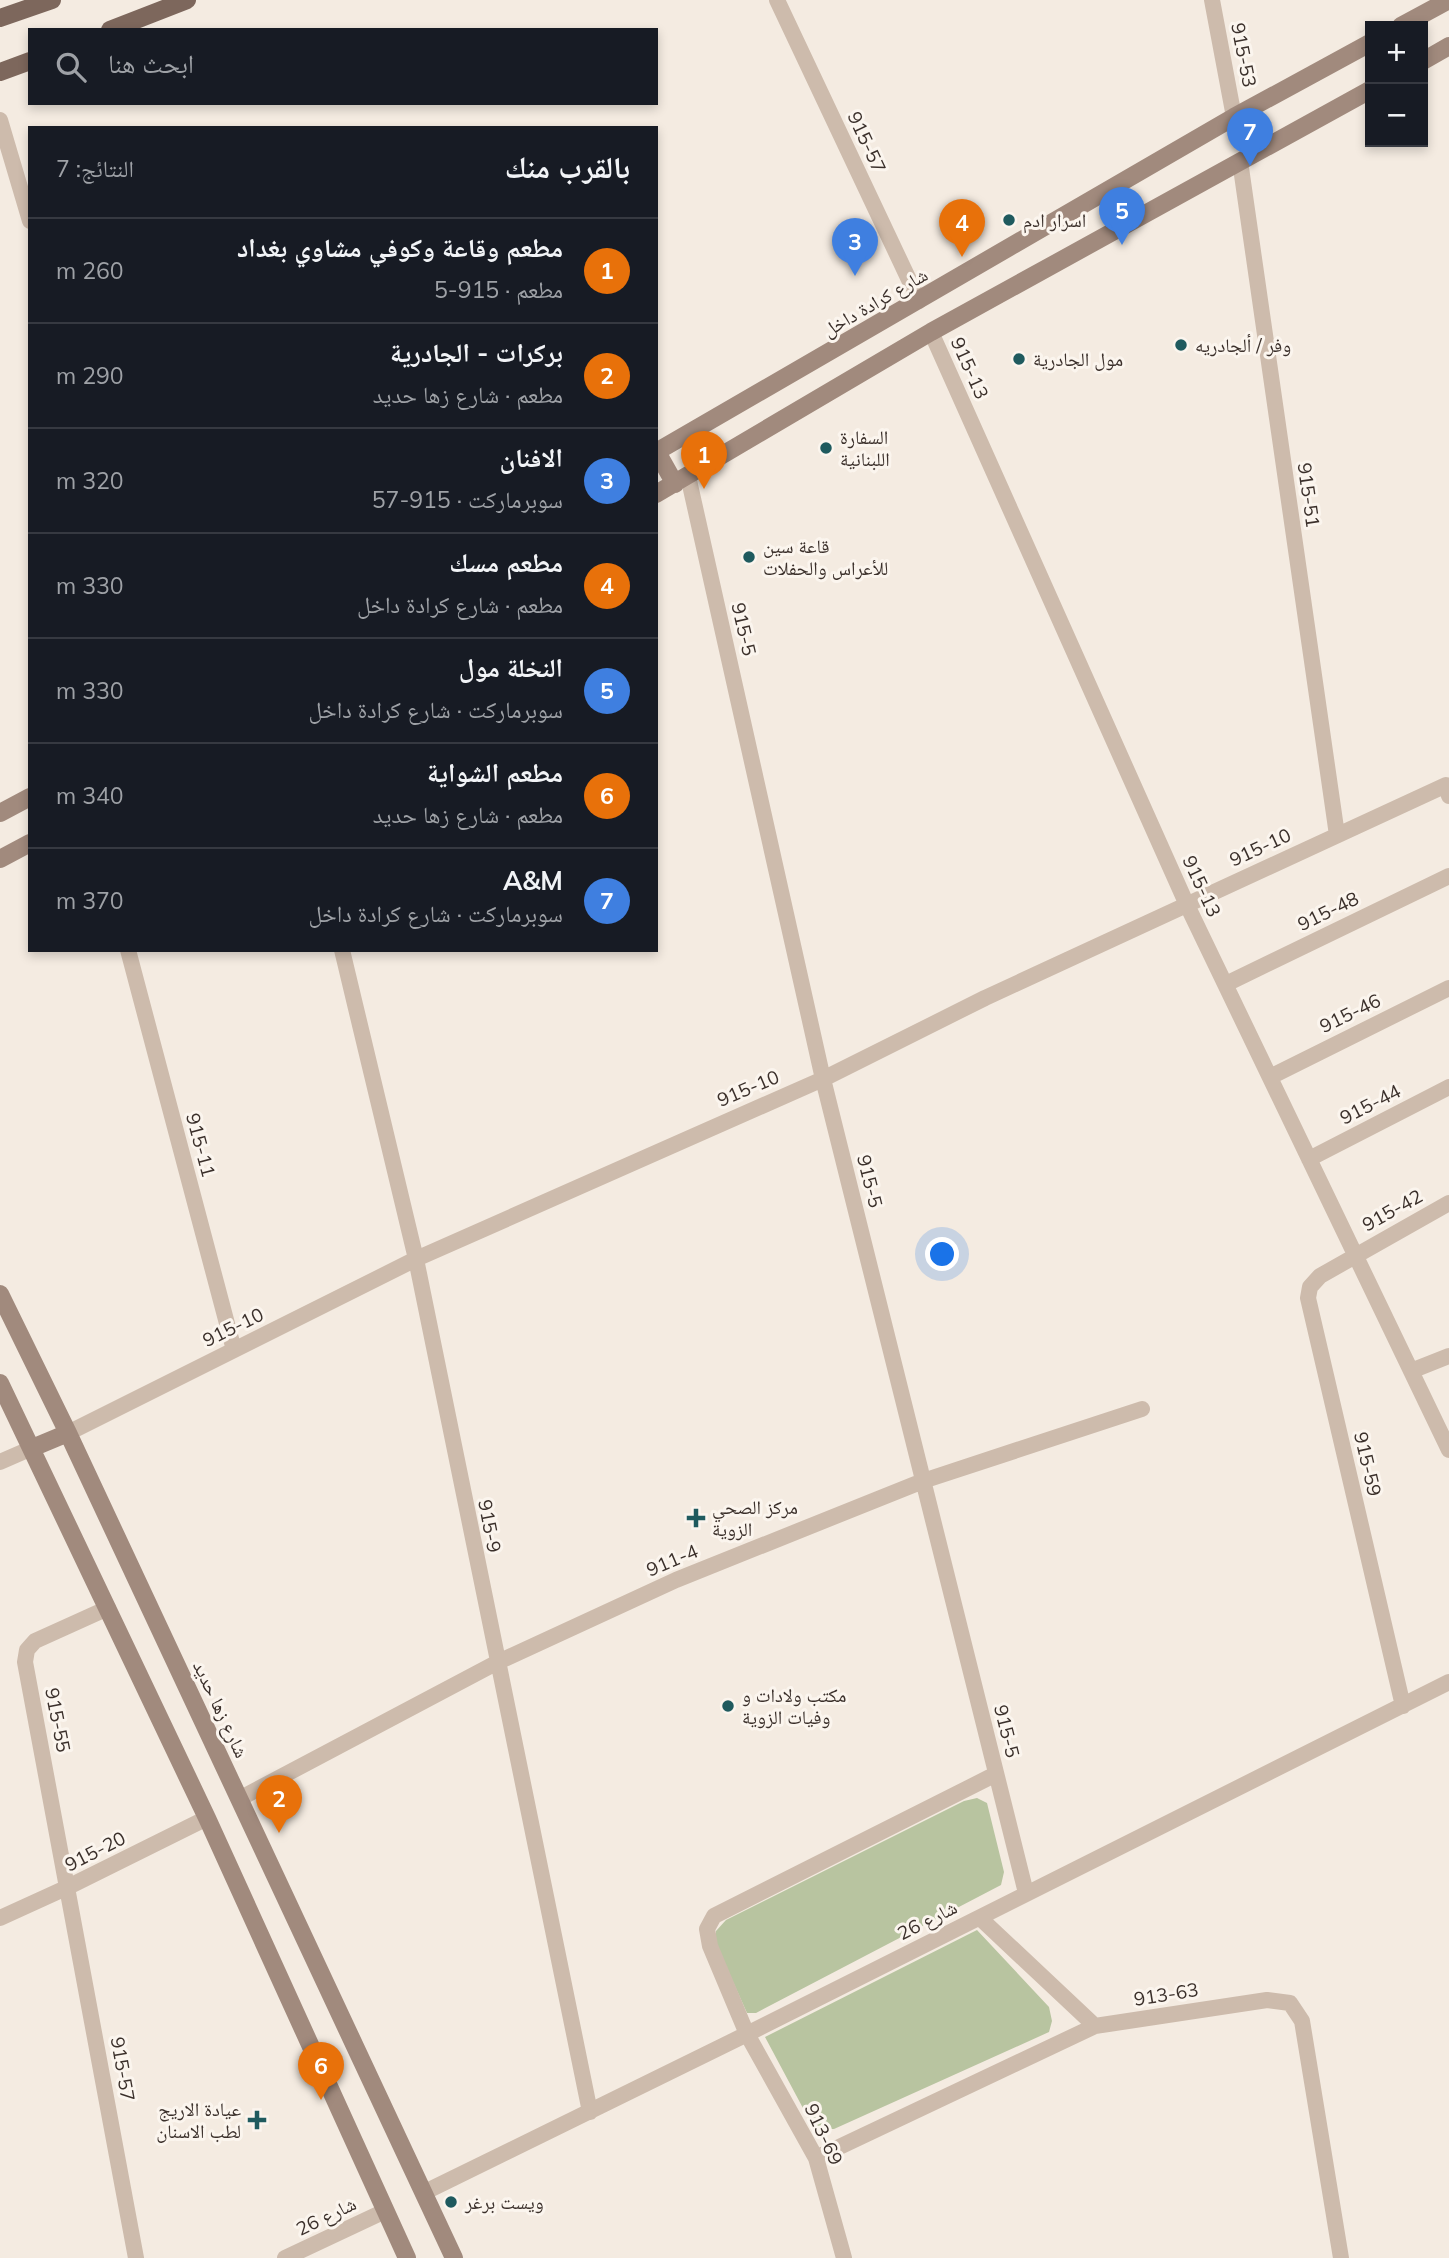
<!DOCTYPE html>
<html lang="ar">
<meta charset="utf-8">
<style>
:root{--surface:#171b24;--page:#20242c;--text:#f1f3f6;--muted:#9ea1a6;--line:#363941;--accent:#2563eb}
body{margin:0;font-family:Mulish,"Noto Naskh Arabic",sans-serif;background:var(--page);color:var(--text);direction:rtl}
.controls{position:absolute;right:21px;top:21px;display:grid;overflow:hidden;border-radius:0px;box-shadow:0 4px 10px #0003}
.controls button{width:63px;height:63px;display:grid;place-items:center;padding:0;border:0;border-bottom:2px solid var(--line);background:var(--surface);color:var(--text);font:35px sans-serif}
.you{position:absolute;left:943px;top:1255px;width:24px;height:24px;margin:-18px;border:5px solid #fff;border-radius:50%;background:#1a73e8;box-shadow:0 0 0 10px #1a73e833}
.badge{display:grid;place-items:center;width:46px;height:46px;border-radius:50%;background:var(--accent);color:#fff;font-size:23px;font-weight:700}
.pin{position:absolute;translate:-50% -58px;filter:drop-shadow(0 2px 4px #0008)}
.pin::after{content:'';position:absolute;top:37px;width:24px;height:21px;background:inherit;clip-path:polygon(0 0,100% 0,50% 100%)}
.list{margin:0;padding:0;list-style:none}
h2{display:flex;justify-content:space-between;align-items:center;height:91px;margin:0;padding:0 28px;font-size:30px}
h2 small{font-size:23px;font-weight:400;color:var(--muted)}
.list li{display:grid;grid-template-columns:46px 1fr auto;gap:21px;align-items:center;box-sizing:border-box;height:105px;padding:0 28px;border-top:2px solid var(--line)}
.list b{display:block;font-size:26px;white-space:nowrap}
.list p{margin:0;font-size:23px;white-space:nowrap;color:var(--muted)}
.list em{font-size:23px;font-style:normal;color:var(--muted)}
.icon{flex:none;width:38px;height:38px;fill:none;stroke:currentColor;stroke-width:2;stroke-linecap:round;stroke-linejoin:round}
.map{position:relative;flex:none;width:1449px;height:2258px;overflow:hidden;direction:ltr}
.search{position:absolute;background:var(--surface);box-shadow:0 4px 10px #0003;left:28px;top:28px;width:630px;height:77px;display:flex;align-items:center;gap:18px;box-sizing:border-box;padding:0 24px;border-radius:0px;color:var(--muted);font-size:26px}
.panel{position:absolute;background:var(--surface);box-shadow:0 4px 10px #0003;left:28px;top:126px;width:630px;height:826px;border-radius:0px;direction:rtl}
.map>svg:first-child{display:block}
.green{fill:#b8c4a0}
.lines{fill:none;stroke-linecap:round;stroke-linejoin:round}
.street{stroke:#cdbbac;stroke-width:16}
.secondary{stroke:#a18a7d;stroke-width:18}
.primary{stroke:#7d675c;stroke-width:18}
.poi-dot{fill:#1f5a5e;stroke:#fbf5ee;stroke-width:2.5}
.labels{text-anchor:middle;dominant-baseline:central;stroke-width:6;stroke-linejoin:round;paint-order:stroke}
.street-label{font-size:19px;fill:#3b302b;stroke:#fbf5ee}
.poi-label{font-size:19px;fill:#3b302b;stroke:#fbf5ee;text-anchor:start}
</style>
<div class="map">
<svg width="1449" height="2258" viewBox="0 0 1449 2258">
<rect width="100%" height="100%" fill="#f4ebe1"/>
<path class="green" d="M977,1798L987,1803L1004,1872L1001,1885L756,2013H747L716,1944V1931L726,1920L964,1801Z
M977,1930L1049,2007L1052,2021L1049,2032L834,2129H823L812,2125L765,2037Z"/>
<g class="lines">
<path class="street" d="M777,0L919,301
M1212,0L1234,117
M0,120L30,221
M1240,161L1337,835
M931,332L1187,905L1449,1450
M688,476L823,1079L1026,1893
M128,950L234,1350
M342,950L416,1259L590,2112
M1226,984L1449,876
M1270,1077L1449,988
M1309,1159L1449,1087
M1411,1371L1449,1356
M68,1433L416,1259L823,1079L985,998L1446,785L1449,796
M0,1462L32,1448
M108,1608L35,1641L27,1650L25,1662L136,2258
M1403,1706L1308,1298L1310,1287L1320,1276L1449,1203
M239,1799L496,1663L676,1580L923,1481L1142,1409
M0,1918L68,1887L207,1818
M980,1918L1095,2026
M816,2158L1095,2026L1267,2000L1290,2003L1302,2021L1341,2258
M423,2193L747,2034L1449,1682
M285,2258L385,2211
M844,2258L816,2158L747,2034L710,1946L707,1929L714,1916L996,1774"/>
<path class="secondary" d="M1401,26L1449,0
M1423,61L1449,46
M656,452L1234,117L1370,43
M657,452L675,484
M656,494L931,332L1370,90
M0,813L30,797
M0,859L30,843
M0,1294L68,1433L454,2258
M0,1383L207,1818L407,2258
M32,1448L68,1433"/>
<path class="primary" d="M0,18L52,0
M110,30L187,0
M0,72L30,61"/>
</g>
<g class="poi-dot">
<circle cx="1009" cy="220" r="7"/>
<circle cx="1181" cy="345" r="7"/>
<circle cx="1019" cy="359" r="7"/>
<circle cx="826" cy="448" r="7"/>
<circle cx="749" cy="557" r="7"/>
<path d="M692.5 1507.5h7v7h7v7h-7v7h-7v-7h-7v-7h7z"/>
<circle cx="728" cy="1706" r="7"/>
<path d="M253.5 2109.5h7v7h7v7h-7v7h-7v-7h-7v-7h7z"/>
<circle cx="451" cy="2202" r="7"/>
</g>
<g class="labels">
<g class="street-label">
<text transform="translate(1244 55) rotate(79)">915-53</text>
<text transform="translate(867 142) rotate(65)">915-57</text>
<text transform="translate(875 302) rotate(-30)">شارع كرادة داخل</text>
<text transform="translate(970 368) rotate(66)">915-13</text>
<text transform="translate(1309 495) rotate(82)">915-51</text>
<text transform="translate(744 629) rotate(77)">915-5</text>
<text transform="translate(1260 847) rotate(-25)">915-10</text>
<text transform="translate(1202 886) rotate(65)">915-13</text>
<text transform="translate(1328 911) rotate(-26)">915-48</text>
<text transform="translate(1350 1013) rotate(-26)">915-46</text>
<text transform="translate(748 1088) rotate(-23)">915-10</text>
<text transform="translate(1370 1104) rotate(-27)">915-44</text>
<text transform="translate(201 1145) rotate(75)">915-11</text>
<text transform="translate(870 1181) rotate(76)">915-5</text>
<text transform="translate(1392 1210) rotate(-29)">915-42</text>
<text transform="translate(233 1327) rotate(-26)">915-10</text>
<text transform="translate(1368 1464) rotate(77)">915-59</text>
<text transform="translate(490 1526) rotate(79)">915-9</text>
<text transform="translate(672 1560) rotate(-23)">911-4</text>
<text transform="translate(221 1709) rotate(65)">شارع زها حديد</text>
<text transform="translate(58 1720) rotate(79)">915-55</text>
<text transform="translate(1007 1731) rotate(76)">915-5</text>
<text transform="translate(95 1851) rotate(-27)">915-20</text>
<text transform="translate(927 1920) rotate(-27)">شارع 26</text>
<text transform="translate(1166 1994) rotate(-9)">913-63</text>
<text transform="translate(123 2069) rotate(80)">915-57</text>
<text transform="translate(824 2134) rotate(65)">913-69</text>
<text transform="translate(326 2216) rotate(-26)">شارع 26</text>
</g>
<g class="poi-label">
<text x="1023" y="220">اسرار ادم</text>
<text x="1195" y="345">وفر / ألجادريه</text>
<text x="1033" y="359">مول الجادرية</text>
<text x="840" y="437">السفارة<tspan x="840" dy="22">اللبنانية</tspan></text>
<text x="763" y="546">قاعة سين<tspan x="763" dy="22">للأعراس والحفلات</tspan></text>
<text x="712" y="1507">مركز الصحي<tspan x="712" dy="22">الزوية</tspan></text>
<text x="742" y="1695">مكتب ولادات و<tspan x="742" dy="22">وفيات الزوية</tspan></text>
<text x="241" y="2109" text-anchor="end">عيادة الاريج<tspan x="241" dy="22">لطب الاسنان</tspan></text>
<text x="465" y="2202">ويست برغر</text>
</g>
</g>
</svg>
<div class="controls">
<button>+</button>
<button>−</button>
</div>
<div class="you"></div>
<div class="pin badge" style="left:704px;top:489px;background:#e8710a">1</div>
<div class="pin badge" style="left:279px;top:1833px;background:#e8710a">2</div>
<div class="pin badge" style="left:855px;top:276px;background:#3f7fe0">3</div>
<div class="pin badge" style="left:962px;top:257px;background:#e8710a">4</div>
<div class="pin badge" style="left:1122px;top:245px;background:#3f7fe0">5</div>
<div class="pin badge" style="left:321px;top:2100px;background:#e8710a">6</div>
<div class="pin badge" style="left:1250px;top:166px;background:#3f7fe0">7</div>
<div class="search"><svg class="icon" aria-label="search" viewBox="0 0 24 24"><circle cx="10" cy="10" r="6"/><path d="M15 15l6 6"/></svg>ابحث هنا</div>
<section class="panel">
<h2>بالقرب منك<small>النتائج: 7</small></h2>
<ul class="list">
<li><span class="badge" style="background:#e8710a">1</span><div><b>مطعم وقاعة وكوفي مشاوي بغداد</b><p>مطعم · 915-5</p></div><em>260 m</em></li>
<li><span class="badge" style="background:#e8710a">2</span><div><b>بركرات - الجادرية</b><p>مطعم · شارع زها حديد</p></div><em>290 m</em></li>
<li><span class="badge" style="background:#3f7fe0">3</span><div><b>الافنان</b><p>سوبرماركت · 915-57</p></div><em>320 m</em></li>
<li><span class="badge" style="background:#e8710a">4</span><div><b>مطعم مسك</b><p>مطعم · شارع كرادة داخل</p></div><em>330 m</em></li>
<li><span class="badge" style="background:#3f7fe0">5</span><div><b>النخلة مول</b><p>سوبرماركت · شارع كرادة داخل</p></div><em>330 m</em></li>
<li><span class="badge" style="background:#e8710a">6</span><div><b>مطعم الشواية</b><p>مطعم · شارع زها حديد</p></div><em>340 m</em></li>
<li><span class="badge" style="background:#3f7fe0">7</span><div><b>A&amp;M</b><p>سوبرماركت · شارع كرادة داخل</p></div><em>370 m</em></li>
</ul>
</section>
</div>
